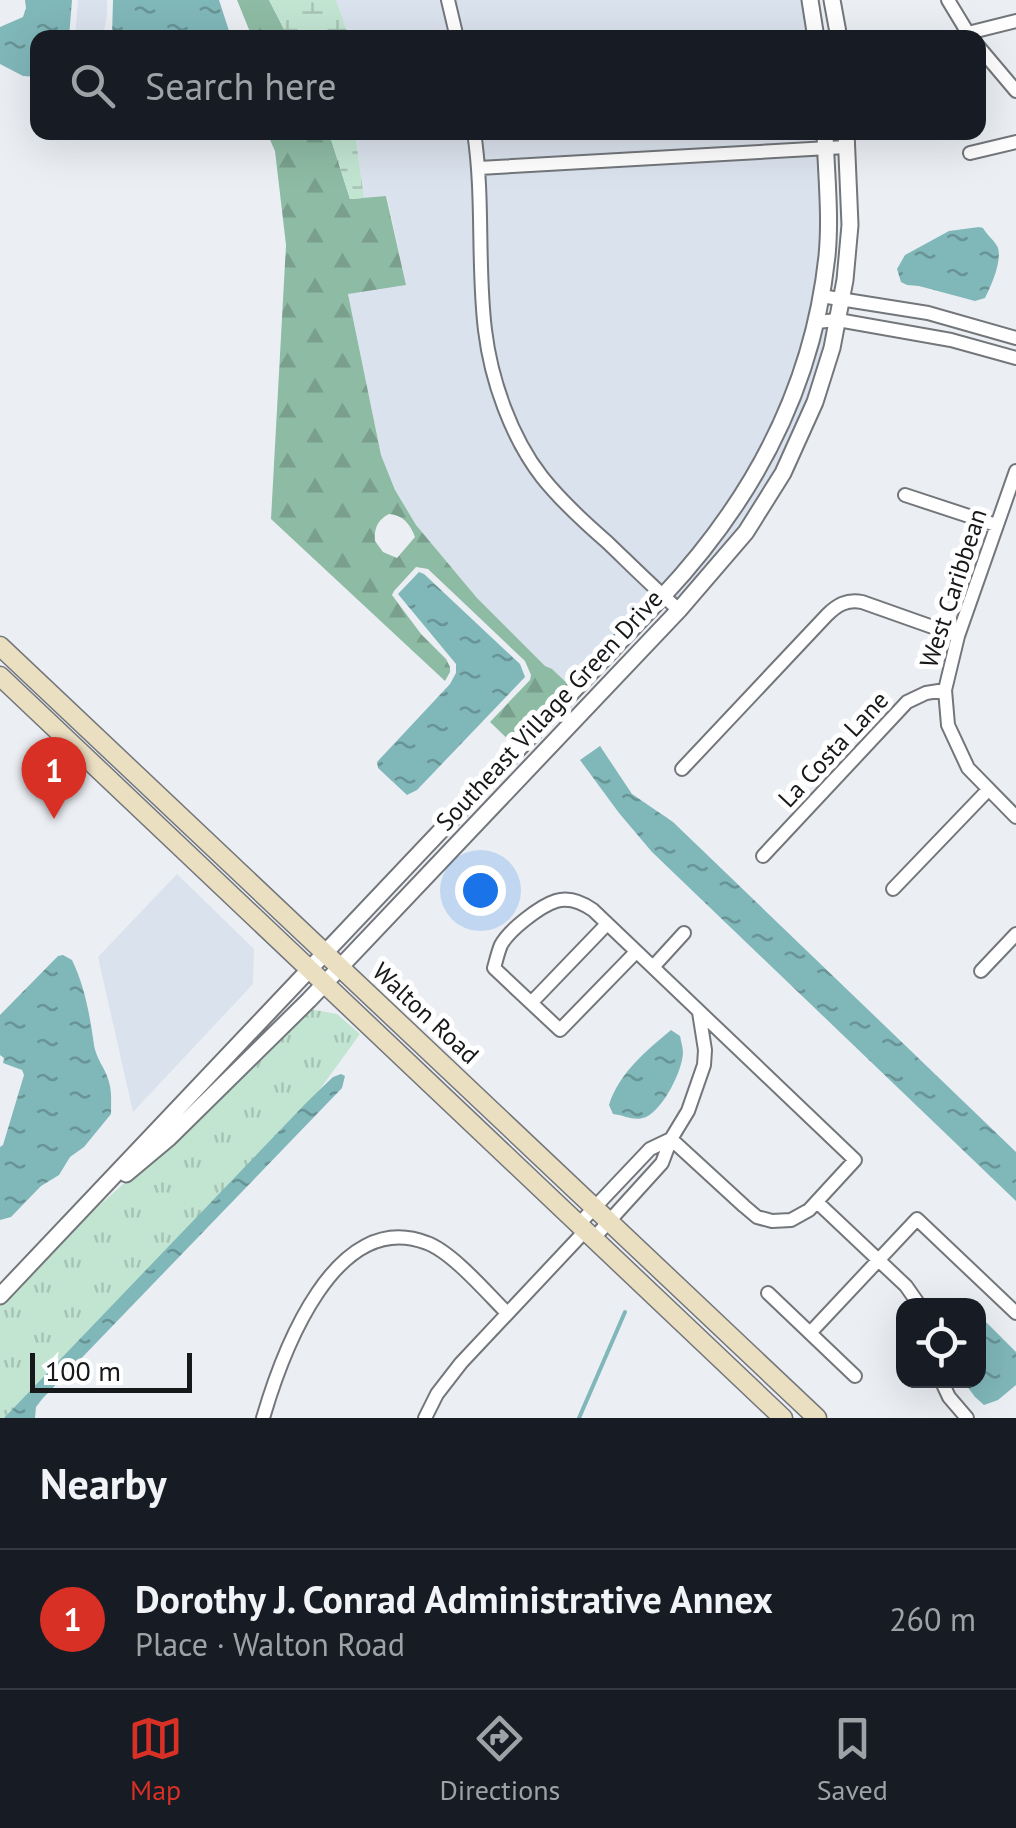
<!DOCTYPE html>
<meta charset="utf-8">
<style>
:root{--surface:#171b24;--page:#242831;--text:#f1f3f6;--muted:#9ea1a6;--line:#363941;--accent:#d93025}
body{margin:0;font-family:"PT Sans",sans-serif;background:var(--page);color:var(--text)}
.controls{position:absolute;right:30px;bottom:30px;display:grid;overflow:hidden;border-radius:20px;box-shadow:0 10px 40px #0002}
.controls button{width:90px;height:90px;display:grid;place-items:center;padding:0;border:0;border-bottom:2px solid var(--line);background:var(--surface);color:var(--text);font:50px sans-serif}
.scale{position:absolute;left:30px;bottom:25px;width:162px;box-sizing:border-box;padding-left:10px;border:5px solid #17181a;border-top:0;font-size:28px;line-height:35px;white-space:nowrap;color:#17181a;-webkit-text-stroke:8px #fff;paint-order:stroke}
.you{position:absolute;left:480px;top:890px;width:35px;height:35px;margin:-25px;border:8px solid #fff;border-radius:50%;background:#1a73e8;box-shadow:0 0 0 15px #1a73e833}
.badge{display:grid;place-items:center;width:65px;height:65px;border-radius:50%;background:var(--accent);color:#fff;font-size:32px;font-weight:700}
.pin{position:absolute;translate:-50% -82px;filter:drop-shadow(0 2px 5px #0008)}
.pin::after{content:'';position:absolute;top:52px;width:35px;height:30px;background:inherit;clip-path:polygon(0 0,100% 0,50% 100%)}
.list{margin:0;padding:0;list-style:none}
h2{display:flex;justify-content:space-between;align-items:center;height:130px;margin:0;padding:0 40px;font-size:42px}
h2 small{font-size:32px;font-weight:400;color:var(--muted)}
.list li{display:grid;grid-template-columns:65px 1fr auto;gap:30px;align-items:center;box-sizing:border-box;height:140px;padding:0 40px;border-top:2px solid var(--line)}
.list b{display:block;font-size:38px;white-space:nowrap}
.list p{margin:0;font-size:32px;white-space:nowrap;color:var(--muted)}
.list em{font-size:32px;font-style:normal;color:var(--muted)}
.icon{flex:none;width:55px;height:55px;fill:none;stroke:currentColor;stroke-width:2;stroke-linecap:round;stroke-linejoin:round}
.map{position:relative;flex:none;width:1016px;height:1418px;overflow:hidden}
.search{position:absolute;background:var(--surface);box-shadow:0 10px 40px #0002;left:30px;right:30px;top:30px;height:110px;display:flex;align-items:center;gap:25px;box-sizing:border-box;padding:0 35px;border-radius:20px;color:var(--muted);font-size:38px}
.sheet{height:270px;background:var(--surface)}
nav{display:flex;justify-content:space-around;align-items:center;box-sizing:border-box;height:140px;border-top:2px solid var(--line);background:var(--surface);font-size:28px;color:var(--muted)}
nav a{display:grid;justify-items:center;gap:5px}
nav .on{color:var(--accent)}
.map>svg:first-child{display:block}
.built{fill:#dae2ed}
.forest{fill:url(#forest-firs);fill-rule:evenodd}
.wetland{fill:url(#wetland-marsh)}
.park{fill:url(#park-tufts)}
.water{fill:url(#water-ripples)}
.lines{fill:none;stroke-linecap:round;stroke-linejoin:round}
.stream{stroke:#80b7b9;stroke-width:4}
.minor-casing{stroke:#73767a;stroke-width:16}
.tertiary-casing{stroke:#73767a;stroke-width:19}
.secondary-casing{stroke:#73767a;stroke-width:21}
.minor{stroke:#fff;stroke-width:12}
.tertiary{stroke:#fff;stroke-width:15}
.secondary{stroke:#ebdfc2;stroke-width:18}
.labels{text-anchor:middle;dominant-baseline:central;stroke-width:10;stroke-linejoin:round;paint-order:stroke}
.street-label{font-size:25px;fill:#17181a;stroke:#fff}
</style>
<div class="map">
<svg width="1016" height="1418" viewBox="0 0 1016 1418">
<defs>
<pattern id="forest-firs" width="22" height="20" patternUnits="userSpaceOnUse" patternTransform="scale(2.5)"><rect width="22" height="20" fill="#8ebba4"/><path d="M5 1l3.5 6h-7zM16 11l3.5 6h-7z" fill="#7aa08d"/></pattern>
<pattern id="wetland-marsh" width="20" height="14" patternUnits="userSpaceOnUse" patternTransform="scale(2.5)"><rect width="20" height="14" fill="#c2e5d2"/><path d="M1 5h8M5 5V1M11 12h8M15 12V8" fill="none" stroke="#a6c4b4"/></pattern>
<pattern id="park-tufts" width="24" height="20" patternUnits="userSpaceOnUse" patternTransform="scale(2.5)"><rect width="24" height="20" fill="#c2e5d2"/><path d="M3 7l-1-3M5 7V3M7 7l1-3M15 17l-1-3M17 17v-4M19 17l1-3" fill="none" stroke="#a6c4b4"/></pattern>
<pattern id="water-ripples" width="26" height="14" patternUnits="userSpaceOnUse" patternTransform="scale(2.5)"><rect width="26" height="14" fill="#80b7b9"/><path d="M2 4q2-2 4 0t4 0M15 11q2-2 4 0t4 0" fill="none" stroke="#689496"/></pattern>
</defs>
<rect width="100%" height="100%" fill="#ebeff4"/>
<path class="built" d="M78,0H107V15L103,37H75Z
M336,0H442L451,37H349Z
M455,0H804L810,37H464Z
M818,132L819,143L485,162L480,133Z
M386,133H468L473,169L474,263L479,334L489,383L508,432L536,480L562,508L655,597L570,686L552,669L545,667L477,598L416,525L395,490L381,455L348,293L406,285L387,196L364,198L356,140L386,139Z
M820,155L821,252L815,296L792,382L748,478L708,536L664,587L570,499L545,471L519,426L505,390L491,331L486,261L485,174Z
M831,327L809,400L781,463L725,548L679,601L672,595L758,483L789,424L820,328Z
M177,874L254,949L253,984L133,1112L98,957Z"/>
<path class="forest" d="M237,0H269L288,37H252Z
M267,133H329L350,199L386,196L406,285L348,294L381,455L395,490L416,525L477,598L545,666L552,669L570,686L514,745L490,722L530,680L531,675L525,661L428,569L416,567L394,591L392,595L421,634L446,659L450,667V672L445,681L271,519L286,245L275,151ZM389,514C403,515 410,524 415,537L397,558L383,552L375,541C374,529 377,520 389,514Z"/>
<path class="wetland" d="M269,0H336L349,37H288Z
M329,133H386V139L356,140L364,198L350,199Z"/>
<path class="park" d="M309,1009L337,1014L360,1034L318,1092L4,1418H0V1303L64,1237L234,1085Z"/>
<path class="water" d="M25,0H72L69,37L38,38L37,77L23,76L0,64V27L23,17L26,8Z
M113,0H219L231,37H112Z
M979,227L983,228C986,234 996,242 998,248C1002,262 991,286 985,298L975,301L919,286L907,285L901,282L897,269L905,255L949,231Z
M419,572L424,574L520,664L525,677L417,790L407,795L378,768L377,762L450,684L456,673V664L398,594Z
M600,746L632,794L673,822L1016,1152V1201L652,852L619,813L580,760Z
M63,955L72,960C85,987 90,1016 94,1045C96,1059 106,1069 109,1082C112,1092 111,1104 111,1114L84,1147L70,1157L59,1175L41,1186L11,1217L0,1220V1147L3,1145L24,1075L22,1070L3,1063L4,1058L0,1055V1015L58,956Z
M671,1030L680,1036C681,1042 683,1047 683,1053C682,1072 663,1109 646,1117C635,1122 624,1115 613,1114L609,1105C619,1073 646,1051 671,1030Z
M341,1074L345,1076L342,1088L43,1398L36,1407L35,1418H4L308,1101L333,1077Z
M979,1315L1016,1352V1385L998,1400L984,1405L975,1397L963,1381L978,1380Z"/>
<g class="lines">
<path class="stream" d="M579,1418L625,1312"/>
<defs>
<path id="minor" d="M448,0L457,38
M948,0L971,38
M968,33L1016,21
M978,46L1016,91
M474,132C484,198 477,264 485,330C491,380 511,437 542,477C561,501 584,522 607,542C631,565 654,588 679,610
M970,153L1016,142
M479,168L846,147
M821,296L928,313L1016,338
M816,322L838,320L951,340L1016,358
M1016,471L958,636L945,690L948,725L968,768L1016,817
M905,495L996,525
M682,769L827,615C837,605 847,599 862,602L958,636
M763,856L907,702L926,693L945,690
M893,889L988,790
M636,952L560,1030L494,968C496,961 498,952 501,945C509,930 540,906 556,901C569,897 583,903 593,910L855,1160L809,1210L791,1220L772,1221L757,1217L744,1206L671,1139
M653,967L684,933
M981,971L1016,934
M531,1003L607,924
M817,1202L906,1286L920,1306
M578,1225L650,1149L671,1139
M593,1239L662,1163L671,1139L688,1111L704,1065L705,1050L699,1012
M768,1293L855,1376
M810,1333L917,1219L1016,1313
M941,1380L949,1397L967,1418
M263,1418C282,1353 335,1207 427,1243C452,1252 487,1293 507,1313
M425,1418L437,1394L461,1363L585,1231"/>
<path id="tertiary" d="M810,0L816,38
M832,0L839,38
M126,1174L169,1138L309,1000L679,610L746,532L783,473L815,402L832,348L845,280L850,225L846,132
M0,1296L663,596C753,500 813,388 827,256C831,215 826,173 825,132"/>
<path id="secondary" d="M0,646L817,1418
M0,676L783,1418"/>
</defs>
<use href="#minor" class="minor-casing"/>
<use href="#tertiary" class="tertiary-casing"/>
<use href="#secondary" class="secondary-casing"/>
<use href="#minor" class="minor"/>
<use href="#tertiary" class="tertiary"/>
<use href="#secondary" class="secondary"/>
</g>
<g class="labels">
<g class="street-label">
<text transform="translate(953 588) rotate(-72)">West Caribbean</text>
<text transform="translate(549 710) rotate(-47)">Southeast Village Green Drive</text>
<text transform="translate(833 749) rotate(-47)">La Costa Lane</text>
<text transform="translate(426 1013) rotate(43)">Walton Road</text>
</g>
</g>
</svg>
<div class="controls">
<button><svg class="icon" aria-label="locate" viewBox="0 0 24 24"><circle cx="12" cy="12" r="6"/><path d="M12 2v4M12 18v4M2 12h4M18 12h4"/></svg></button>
</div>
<div class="scale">100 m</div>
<div class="you"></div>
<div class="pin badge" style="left:54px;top:819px">1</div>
<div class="search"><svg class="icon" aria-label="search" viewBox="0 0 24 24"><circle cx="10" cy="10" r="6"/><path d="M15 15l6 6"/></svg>Search here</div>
</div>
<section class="sheet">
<h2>Nearby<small></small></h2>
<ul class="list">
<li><span class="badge">1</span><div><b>Dorothy J. Conrad Administrative Annex</b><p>Place · Walton Road</p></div><em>260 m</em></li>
</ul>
</section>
<nav>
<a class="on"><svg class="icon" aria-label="map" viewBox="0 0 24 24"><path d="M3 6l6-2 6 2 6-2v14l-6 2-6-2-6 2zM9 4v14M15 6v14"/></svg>Map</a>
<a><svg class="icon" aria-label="directions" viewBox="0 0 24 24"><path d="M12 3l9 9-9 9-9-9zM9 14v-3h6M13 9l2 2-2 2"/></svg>Directions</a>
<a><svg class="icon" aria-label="saved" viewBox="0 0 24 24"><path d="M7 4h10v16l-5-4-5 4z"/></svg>Saved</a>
</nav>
